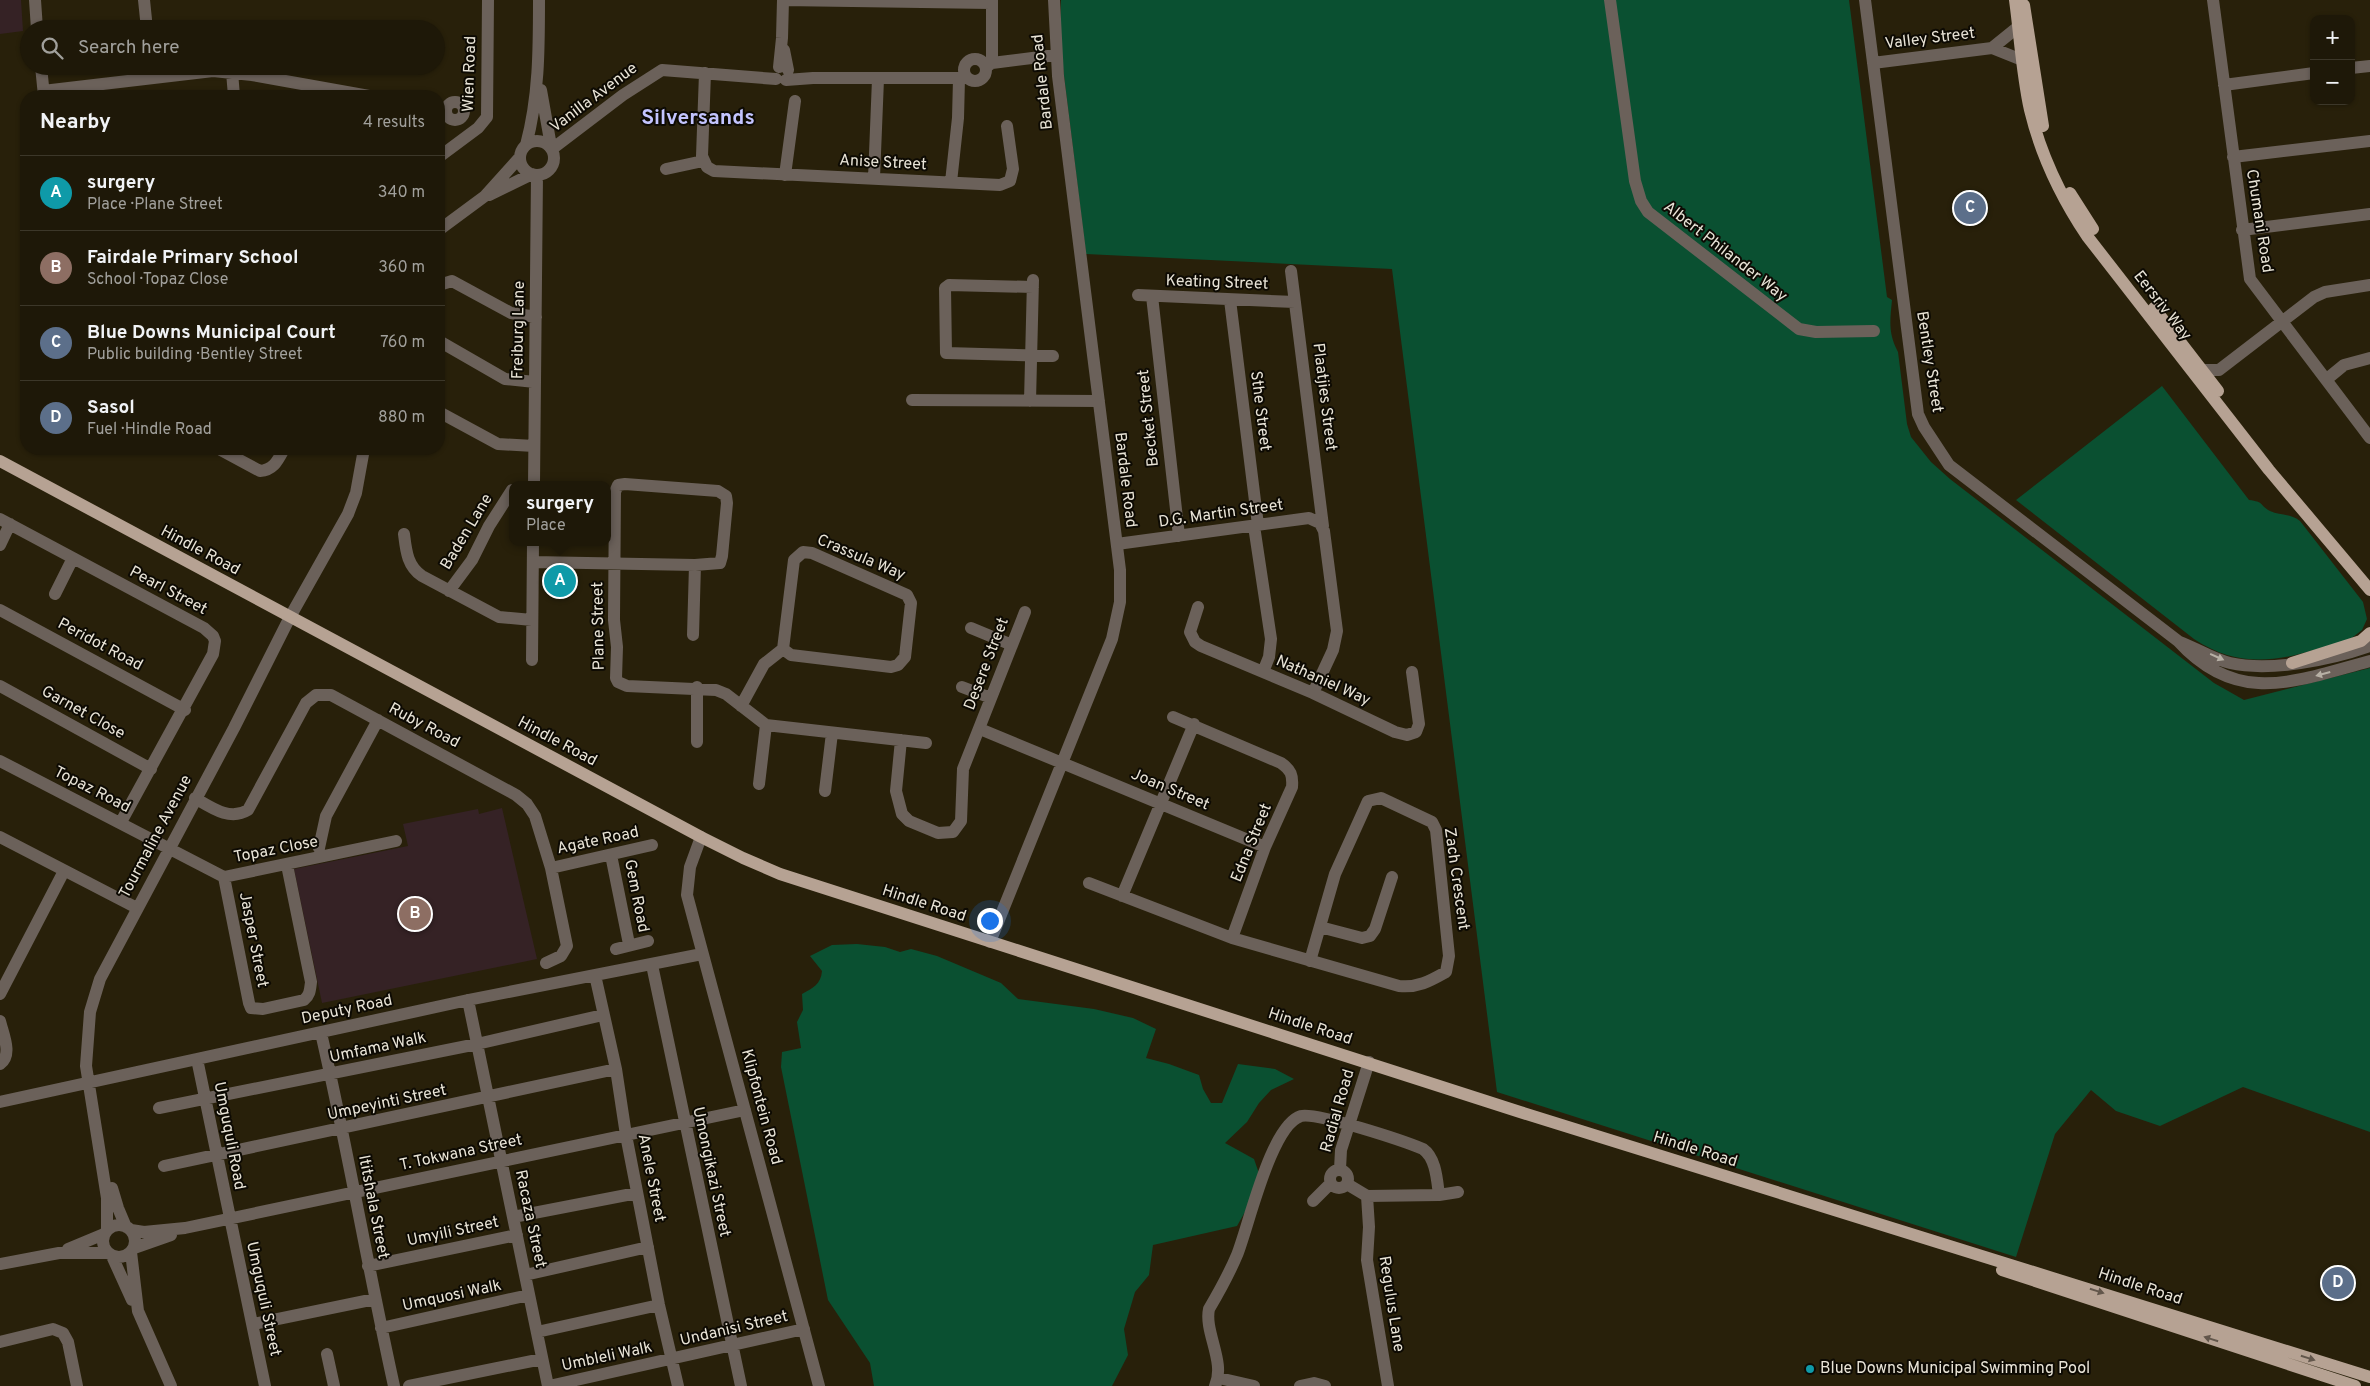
<!DOCTYPE html>
<meta charset="utf-8">
<style>
:root{--surface:#1e1808;--page:#2b2516;--text:#f1f3f6;--muted:#a1a09c;--line:#3c3729;--accent:#0f766e}
body{margin:0;font-family:Overpass,sans-serif;background:var(--page);color:var(--text)}
.controls{position:absolute;right:15px;top:15px;display:grid;overflow:hidden;border-radius:10px;box-shadow:0 1px 4px #0004}
.controls button{width:45px;height:45px;display:grid;place-items:center;padding:0;border:0;border-bottom:1px solid var(--line);background:var(--surface);color:var(--text);font:25px sans-serif}
.you{position:absolute;left:989px;top:920px;width:18px;height:18px;margin:-12px;border:4px solid #fff;border-radius:50%;background:#1a73e8;box-shadow:0 0 0 8px #1a73e833}
.badge{display:grid;place-items:center;width:32px;height:32px;border-radius:50%;background:var(--accent);color:#fff;font-size:16px;font-weight:700}
.pin{position:absolute;translate:-50% -50%;border:2px solid #fff;box-shadow:0 1px 5px #0006}
.popup{position:absolute;left:509px;top:481px;width:102px;height:65px;box-sizing:border-box;display:grid;place-content:center;border-radius:10px;background:var(--surface);filter:drop-shadow(0 1px 4px #0005);font-size:16px;white-space:nowrap;color:var(--muted)}
.popup b{font-size:19px;color:var(--text)}
.popup::after{content:'';position:absolute;left:50%;top:100%;margin-left:-10px;border:10px solid transparent;border-top-color:var(--surface)}
.list{margin:0;padding:0;list-style:none}
h2{display:flex;justify-content:space-between;align-items:center;height:65px;margin:0;padding:0 20px;font-size:21px}
h2 small{font-size:16px;font-weight:400;color:var(--muted)}
.list li{display:grid;grid-template-columns:32px 1fr auto;gap:15px;align-items:center;box-sizing:border-box;height:75px;padding:0 20px;border-top:1px solid var(--line)}
.list b{display:block;font-size:19px;white-space:nowrap}
.list p{margin:0;font-size:16px;white-space:nowrap;color:var(--muted)}
.list em{font-size:16px;font-style:normal;color:var(--muted)}
.icon{flex:none;width:28px;height:28px;fill:none;stroke:currentColor;stroke-width:2;stroke-linecap:round;stroke-linejoin:round}
.map{position:relative;flex:none;width:2370px;height:1386px;overflow:hidden}
.search{position:absolute;background:var(--surface);box-shadow:0 1px 4px #0004;left:20px;top:20px;width:425px;height:55px;display:flex;align-items:center;gap:12px;box-sizing:border-box;padding:0 18px;border-radius:28px;color:var(--muted);font-size:19px}
.panel{position:absolute;background:var(--surface);box-shadow:0 1px 4px #0004;left:20px;top:90px;width:425px;height:365px;border-radius:20px}
.map>svg:first-child{display:block}
.education{fill:#352225}
.green{fill:#0a5031}
.lines{fill:none;stroke-linecap:round;stroke-linejoin:round}
.minor{stroke:#6b615a;stroke-width:12}
.major{stroke:#b6a293;stroke-width:12}
.oneway{fill:#b7b0a5}
.oneway2{fill:#62564b}
.culture-dot{fill:#0f9aa8;stroke:#0d0a03;stroke-width:2}
.labels{text-anchor:middle;dominant-baseline:central;stroke-width:4;stroke-linejoin:round;paint-order:stroke}
.street-label{font-size:16px;fill:#e9e4d7;stroke:#0d0a03}
.poi-label{font-size:16px;fill:#e9e4d7;stroke:#0d0a03;text-anchor:start}
.district-label{font-size:21px;font-weight:bold;fill:#c3c4fe;stroke:#0d0a03}
</style>
<div class="map">
<svg width="2370" height="1386" viewBox="0 0 2370 1386">
<rect width="100%" height="100%" fill="#28200a"/>
<path class="education" d="M0,0H21L23,31L0,34Z
M502,808L537,959L322,1003L294,869L408,846L403,824L478,809L479,814Z"/>
<path class="green" d="M1061,0H1849L1887,297L1892,300C1890,321 1888,333 1898,352L1907,424L1911,437L1931,462L1950,479L2214,683L2244,700L2370,668V1132L2243,1087L2160,1126L2116,1111L2091,1090L2055,1134L2016,1257L1497,1092L1392,269L1086,254L1060,43Z
M2162,386L2249,500C2265,502 2259,505 2270,511C2280,516 2290,513 2300,521L2363,602L2367,619L2362,630L2349,640C2293,656 2248,675 2194,639L2016,500Z
M857,944L885,947L900,952L911,949L937,956L1001,983L1018,999L1094,1009L1133,1018L1156,1029L1146,1058L1169,1064L1199,1075L1203,1089L1211,1103H1222L1238,1064L1275,1069L1294,1079L1271,1090L1259,1103L1247,1122L1225,1143L1254,1159L1262,1182L1237,1226L1153,1245L1149,1275L1135,1292L1124,1329L1128,1355L1112,1386H874L870,1363L828,1300L781,1067L782,1052L801,1048L797,1022L803,1010L802,994C813,988 821,984 822,971L810,956L832,945Z"/>
<g class="lines">
<path class="minor" d="M35,0L37,29
M144,0L147,29
M1610,0L1635,181L1641,201L1648,212L1799,329L1816,332L1874,331
M1865,0L1918,414L1924,427L1949,465L2178,641C2238,707 2295,681 2370,661
M2213,0L2250,279L2370,438
M1992,48L2018,27
M784,50L788,70
M964 70a11 11 0 1 1 22 0a11 11 0 1 1-22 0Z
M992,63L1056,55
M1873,63L1992,48L2022,60
M41,66L44,96
M779,67L782,38L783,0L991,3
M986,67L992,63V0
M2351,68L2370,66
M232,72L234,96
M705,73L702,156L707,167L714,171L1000,185L1010,181L1013,169L1007,126
M786,80L813,78H967
M2224,85L2314,73
M541,90L551,146
M43,91L213,71L252,75L369,96
M446 111a9 9 0 1 1 18 0a9 9 0 1 1-18 0Z
M520 158a17 17 0 1 1 34 0a17 17 0 1 1-34 0Z
M526,145C539,97 539,49 539,0
M552,149L623,95L662,70L776,79
M439,157L478,128L487,117L488,0
M2233,157L2370,141
M666,169L703,161
M785,175L795,101
M874,178L878,79
M951,182L958,118L959,79
M489,195L532,174
M439,230L485,196L520,157
M2242,230L2370,214
M1291,271L1323,526
M439,285L452,281L511,313L536,317
M1033,287L949,285L945,288L946,353L1053,356
M1138,295L1295,302
M1152,296L1179,536
M1230,300L1258,525
M439,341L505,379L535,382
M2203,370H2219L2314,297L2325,292L2370,285
M2327,379L2344,365L2370,358
M912,400L1099,401
M1030,401L1033,280
M439,412L498,444L534,446
M219,449L260,471C274,470 278,460 284,449
M534,485L537,175
M0,519L204,628L213,636L215,641L213,654L121,822
M1254,526L1271,639L1269,657L1263,672
M404,534C406,550 407,566 422,576L499,617L532,620
M1117,544L1309,518L1320,523L1324,531L1337,631L1333,650L1313,693
M0,545L10,524
M803,552L812,553L907,595L911,603L905,657L898,665L891,667L791,655L783,649L794,560Z
M533,562L695,565L720,563L722,556L727,503L726,496L718,491L625,484L618,485L615,492L614,620L617,647L616,678L618,682L627,686L716,690L726,694L766,725L926,743
M449,591L472,560L489,526L512,490
M55,594L73,558
M1198,607L1190,632L1195,642L1201,646L1313,693L1395,732L1407,735L1416,732L1419,724L1412,672
M0,610L185,710
M971,628L1012,645
M693,635L695,565
M2180,642C2196,648 2213,659 2230,663C2270,672 2331,660 2370,646
M532,660L533,542
M0,686L151,769
M962,687L991,698
M741,706L764,664L783,649
M980,729L1265,847
M901,740L896,791L902,814L909,821L938,833L953,832L961,821L963,769L1025,612
M697,742V687
M0,761L224,877L396,841
M759,784L766,725
M825,791L832,733
M195,798C212,808 230,821 248,810L306,703L316,695H331L516,795L527,804L535,816L551,868L567,946L561,956L546,963
M0,837L137,908
M701,837L690,867L687,895L819,1386
M319,848L326,816L378,720
M611,855L629,944
M551,868L652,845
M224,877L249,1003L251,1008L263,1009L304,1000C310,995 310,990 311,982L287,865
M1089,883L1232,938L1265,847L1292,787C1293,775 1291,770 1281,763L1173,717
M1122,896L1194,724
M1320,927L1362,938L1370,936L1375,929L1392,877
M1232,938L1399,986C1418,988 1430,981 1446,972L1449,956L1436,830L1432,822L1381,798L1368,801L1335,874L1310,961
M990,942L1112,639L1120,602V570L1058,76L1054,0
M616,949L648,941
M652,965L741,1386
M595,975L616,1069L626,1135L659,1305L678,1386
M0,994L64,871
M468,1000L548,1386
M0,1021C3,1034 13,1055 0,1064
M321,1033C348,1150 368,1269 394,1386
M197,1059L265,1386
M0,1102L468,1000L702,954
M159,1108L477,1044L603,1015
M164,1166L616,1069
M1340,1169L1341,1150L1369,1062
M1330 1179a9 9 0 1 1 18 0a9 9 0 1 1-18 0Z
M1347,1184L1367,1196L1439,1195L1458,1192
M112,1188L118,1208L126,1227
M1367,1196L1369,1227L1367,1260L1388,1386
M1313,1201L1331,1183
M513,1217L637,1193
M103 1241a16 16 0 1 1 32 0a16 16 0 1 1-32 0Z
M107,1230V1198L86,1066L90,1012L100,979L234,728L290,617L348,514L356,493L364,449
M131,1230L144,1232L185,1228L745,1110
M134,1248L171,1235
M68,1249L104,1234
M131,1252L138,1311L171,1386
M112,1256L132,1300
M0,1264L59,1253H108
M368,1266L517,1235
M525,1275L648,1247
M253,1324L375,1299
M381,1328L529,1295
M537,1332L659,1305
M0,1342L53,1329L63,1333L68,1342L77,1386
M327,1354L334,1386
M1219,1378L1254,1386
M409,1386L542,1359
M549,1386L804,1329
M1215,1386C1226,1362 1204,1332 1209,1309C1219,1292 1229,1274 1237,1255C1249,1225 1271,1125 1301,1116C1317,1112 1404,1141 1423,1149C1436,1158 1437,1180 1439,1195
M1300,1386L1314,1383L1325,1386"/>
<path class="major" d="M2015,0C2020,37 2022,74 2030,110C2041,156 2061,197 2087,236L2269,470L2370,590
M2024,5L2043,126
M2070,193L2093,229
M2154,308L2218,391
M0,461L701,837L743,858L780,874L1520,1112L2370,1377
M2292,663L2361,641L2370,633
M2002,1270L2355,1386"/>
</g>
<defs><path id="oneway-solid" d="M-6-.8H1V-3.2L6.5 0L1 3.2V.8H-6Z" transform="scale(1.25)"/></defs>
<g class="oneway">
<use href="#oneway-solid" transform="translate(2217 657) rotate(24)"/>
<use href="#oneway-solid" transform="translate(2323 674) rotate(165)"/>
</g>
<g class="oneway2">
<use href="#oneway-solid" transform="translate(2097 1291) rotate(18)"/>
<use href="#oneway-solid" transform="translate(2211 1339) rotate(-162)"/>
<use href="#oneway-solid" transform="translate(2308 1358) rotate(18)"/>
</g>
<circle class="culture-dot" cx="1810" cy="1369" r="5"/>
<g class="labels">
<g class="street-label">
<text transform="translate(1930 39) rotate(-7)">Valley Street</text>
<text transform="translate(470 74) rotate(-88)">Wien Road</text>
<text transform="translate(1043 82) rotate(-96)">Bardale Road</text>
<text transform="translate(594 98) rotate(-37)">Vanilla Avenue</text>
<text transform="translate(883 163) rotate(3)">Anise Street</text>
<text transform="translate(2259 221) rotate(81)">Chumani Road</text>
<text transform="translate(1725 252) rotate(38)">Albert Philander Way</text>
<text transform="translate(1217 283) rotate(2)">Keating Street</text>
<text transform="translate(2162 306) rotate(52)">Eersriv Way</text>
<text transform="translate(519 330) rotate(-89)">Freiburg Lane</text>
<text transform="translate(1929 362) rotate(81)">Bentley Street</text>
<text transform="translate(1324 397) rotate(83)">Plaatjies Street</text>
<text transform="translate(1260 411) rotate(83)">Sthe Street</text>
<text transform="translate(1149 418) rotate(-96)">Becket Street</text>
<text transform="translate(1125 480) rotate(83)">Bardale Road</text>
<text transform="translate(1221 514) rotate(-8)">D.G. Martin Street</text>
<text transform="translate(467 532) rotate(-59)">Baden Lane</text>
<text transform="translate(200 551) rotate(28)">Hindle Road</text>
<text transform="translate(861 558) rotate(23)">Crassula Way</text>
<text transform="translate(168 591) rotate(28)">Pearl Street</text>
<text transform="translate(599 626) rotate(-91)">Plane Street</text>
<text transform="translate(100 645) rotate(28)">Peridot Road</text>
<text transform="translate(987 664) rotate(-69)">Desere Street</text>
<text transform="translate(1323 681) rotate(24)">Nathaniel Way</text>
<text transform="translate(83 713) rotate(29)">Garnet Close</text>
<text transform="translate(424 726) rotate(28)">Ruby Road</text>
<text transform="translate(557 742) rotate(28)">Hindle Road</text>
<text transform="translate(92 790) rotate(27)">Topaz Road</text>
<text transform="translate(1170 790) rotate(23)">Joan Street</text>
<text transform="translate(156 837) rotate(-62)">Tourmaline Avenue</text>
<text transform="translate(598 841) rotate(-12)">Agate Road</text>
<text transform="translate(1252 843) rotate(-68)">Edna Street</text>
<text transform="translate(276 850) rotate(-11)">Topaz Close</text>
<text transform="translate(1456 879) rotate(82)">Zach Crescent</text>
<text transform="translate(636 896) rotate(79)">Gem Road</text>
<text transform="translate(924 904) rotate(18)">Hindle Road</text>
<text transform="translate(253 940) rotate(79)">Jasper Street</text>
<text transform="translate(347 1010) rotate(-12)">Deputy Road</text>
<text transform="translate(1310 1027) rotate(18)">Hindle Road</text>
<text transform="translate(378 1048) rotate(-12)">Umfama Walk</text>
<text transform="translate(387 1103) rotate(-12)">Umpeyinti Street</text>
<text transform="translate(761 1107) rotate(75)">Klipfontein Road</text>
<text transform="translate(1338 1111) rotate(-74)">Radial Road</text>
<text transform="translate(229 1136) rotate(79)">Umguquli Road</text>
<text transform="translate(1695 1150) rotate(17)">Hindle Road</text>
<text transform="translate(461 1153) rotate(-12)">T. Tokwana Street</text>
<text transform="translate(711 1172) rotate(78)">Umongikazi Street</text>
<text transform="translate(651 1178) rotate(79)">Anele Street</text>
<text transform="translate(373 1207) rotate(79)">Ititshala Street</text>
<text transform="translate(530 1219) rotate(78)">Racaza Street</text>
<text transform="translate(453 1232) rotate(-12)">Umyili Street</text>
<text transform="translate(2140 1287) rotate(18)">Hindle Road</text>
<text transform="translate(452 1296) rotate(-12)">Umquosi Walk</text>
<text transform="translate(263 1299) rotate(78)">Umguquli Street</text>
<text transform="translate(1391 1304) rotate(81)">Regulus Lane</text>
<text transform="translate(734 1329) rotate(-13)">Undanisi Street</text>
<text transform="translate(607 1357) rotate(-12)">Umbleli Walk</text>
</g>
<g class="poi-label">
<text x="1820" y="1369">Blue Downs Municipal Swimming Pool</text>
</g>
<g class="district-label">
<text x="698" y="118">Silversands</text>
</g>
</g>
</svg>
<div class="controls">
<button>+</button>
<button>−</button>
</div>
<div class="you"></div>
<div class="pin badge" style="left:560px;top:581px;background:#0f9aa8">A</div>
<div class="popup"><b>surgery</b>Place</div>
<div class="pin badge" style="left:415px;top:914px;background:#8d6e63">B</div>
<div class="pin badge" style="left:1970px;top:208px;background:#5c6f8a">C</div>
<div class="pin badge" style="left:2338px;top:1283px;background:#5c6f8a">D</div>
<div class="search"><svg class="icon" aria-label="search" viewBox="0 0 24 24"><circle cx="10" cy="10" r="6"/><path d="M15 15l6 6"/></svg>Search here</div>
<section class="panel">
<h2>Nearby<small>4 results</small></h2>
<ul class="list">
<li><span class="badge" style="background:#0f9aa8">A</span><div><b>surgery</b><p>Place · Plane Street</p></div><em>340 m</em></li>
<li><span class="badge" style="background:#8d6e63">B</span><div><b>Fairdale Primary School</b><p>School · Topaz Close</p></div><em>360 m</em></li>
<li><span class="badge" style="background:#5c6f8a">C</span><div><b>Blue Downs Municipal Court</b><p>Public building · Bentley Street</p></div><em>760 m</em></li>
<li><span class="badge" style="background:#5c6f8a">D</span><div><b>Sasol</b><p>Fuel · Hindle Road</p></div><em>880 m</em></li>
</ul>
</section>
</div>
